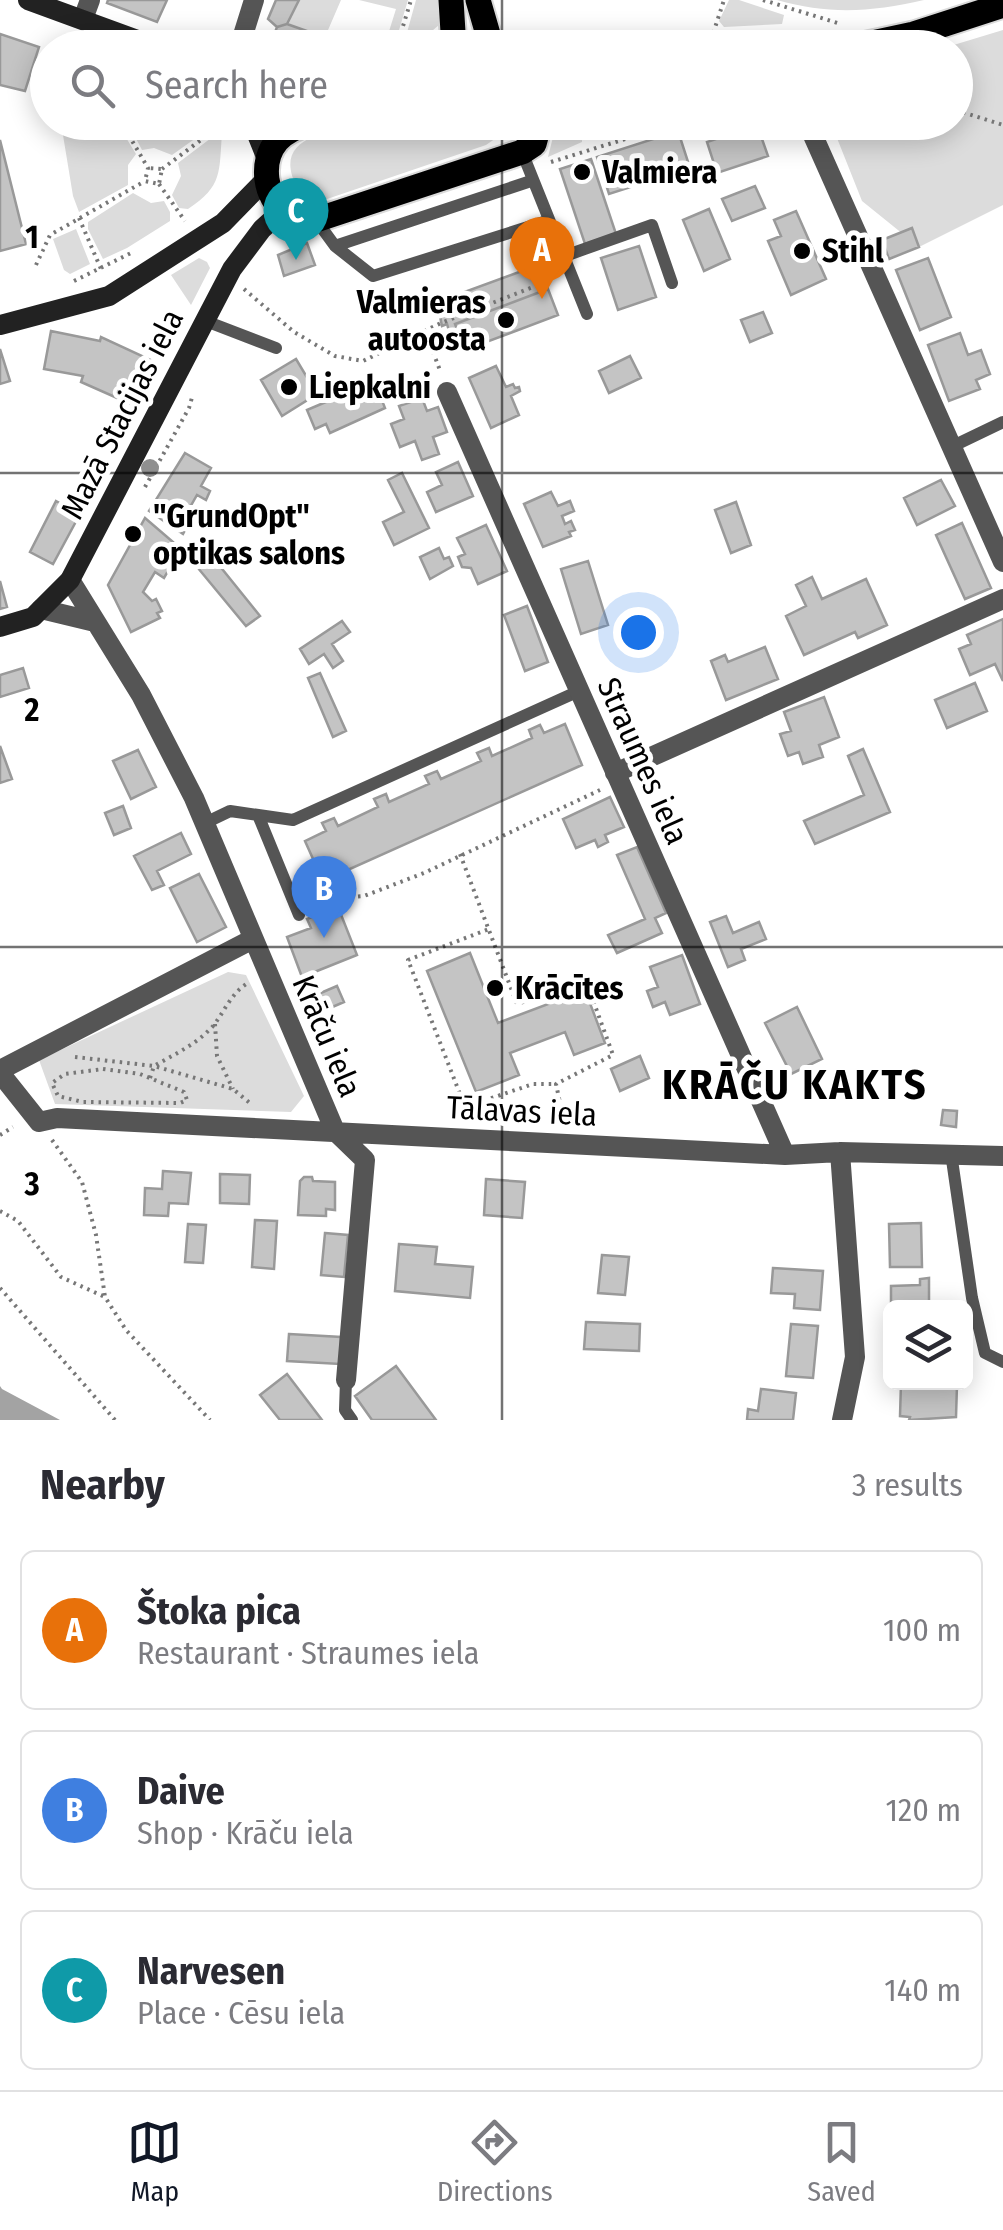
<!DOCTYPE html>
<meta charset="utf-8">
<style>
:root{--surface:#fff;--page:#f2f2f3;--text:#2b2b33;--muted:#7c7c81;--line:#e1e1e2;--accent:#111827}
body{margin:0;font-family:"Fira Sans Condensed",sans-serif;background:var(--page);color:var(--text)}
.controls{position:absolute;right:30px;bottom:30px;display:grid;overflow:hidden;border-radius:15px;box-shadow:0 5px 25px #0003}
.controls button{width:90px;height:90px;display:grid;place-items:center;padding:0;border:0;border-bottom:2px solid var(--line);background:var(--surface);color:var(--text);font:50px sans-serif}
.you{position:absolute;left:638px;top:632px;width:35px;height:35px;margin:-25px;border:8px solid #fff;border-radius:50%;background:#1a73e8;box-shadow:0 0 0 15px #1a73e833}
.badge{display:grid;place-items:center;width:65px;height:65px;border-radius:50%;background:var(--accent);color:#fff;font-size:32px;font-weight:700}
.pin{position:absolute;translate:-50% -82px;filter:drop-shadow(0 2px 5px #0008)}
.pin::after{content:'';position:absolute;top:52px;width:35px;height:30px;background:inherit;clip-path:polygon(0 0,100% 0,50% 100%)}
.list{margin:0;padding:0;list-style:none}
h2{display:flex;justify-content:space-between;align-items:center;height:130px;margin:0;padding:0 40px;font-size:42px}
h2 small{font-size:32px;font-weight:400;color:var(--muted)}
.list li{display:grid;grid-template-columns:65px 1fr auto;gap:30px;align-items:center;box-sizing:border-box;height:160px;margin:0 20px 20px;padding:0 20px;border:2px solid var(--line);border-radius:15px}
.list b{display:block;font-size:38px;white-space:nowrap}
.list p{margin:0;font-size:32px;white-space:nowrap;color:var(--muted)}
.list em{font-size:32px;font-style:normal;color:var(--muted)}
.icon{flex:none;width:55px;height:55px;fill:none;stroke:currentColor;stroke-width:2;stroke-linecap:round;stroke-linejoin:round}
.map{position:relative;flex:none;width:1003px;height:1420px;overflow:hidden}
.search{position:absolute;background:var(--surface);box-shadow:0 5px 25px #0003;left:30px;right:30px;top:30px;height:110px;display:flex;align-items:center;gap:25px;box-sizing:border-box;padding:0 35px;border-radius:55px;color:var(--muted);font-size:38px}
.sheet{height:670px;background:var(--surface)}
nav{display:flex;justify-content:space-around;align-items:center;box-sizing:border-box;height:140px;border-top:2px solid var(--line);background:var(--surface);font-size:28px;color:var(--muted)}
nav a{display:grid;justify-items:center;gap:5px}
nav .on{color:var(--accent)}
.map>svg:first-child{display:block}
.green{fill:#dcdcdc}
.water{fill:#a3a3a3}
.building{fill:#c4c4c4;stroke:#999;stroke-width:2.5}
.lines{fill:none;stroke-linecap:round;stroke-linejoin:round}
.primary-casing{stroke:#dbdbdb;stroke-width:29}
.path{stroke:#777;stroke-width:4;stroke-dasharray:2.5 5;stroke-linecap:butt}
.lane{stroke:#555;stroke-width:12}
.street{stroke:#555;stroke-width:20}
.secondary{stroke:#222;stroke-width:20}
.primary{stroke:#000;stroke-width:25}
.tree{fill:#8f8f8f}
.grid{fill:none;stroke:#000;stroke-width:2.5;stroke-opacity:0.55}
.poi-dot{fill:#000;stroke:#fff;stroke-width:4}
.labels{text-anchor:middle;dominant-baseline:central;stroke-width:10;stroke-linejoin:round;paint-order:stroke}
.poi-label{font-size:32px;font-weight:bold;fill:#000;stroke:#fff;text-anchor:start}
.street-label{font-size:32px;fill:#000;stroke:#fff}
.district-label{font-size:42px;font-weight:bold;letter-spacing:2.5px;fill:#000;stroke:#fff}
.grid-label{font-size:32px;text-anchor:middle;font-weight:bold;fill:#000;stroke:#fff;stroke-width:10;stroke-linejoin:round;paint-order:stroke}
</style>
<div class="map">
<svg width="1003" height="1420" viewBox="0 0 1003 1420">
<rect width="100%" height="100%" fill="#fff"/>
<path class="green" d="M299,0H341L325,37L287,24Z
M359,0H408L394,47H389L386,41L396,9Z
M416,0H437L439,25L413,47H403Z
M729,0H739L784,15L782,24L724,27L719,21Z
M777,0H924C872,12 829,15 777,0Z
M1003,30V205L919,247L862,201L831,123L956,122V48L947,47Z
M356,122H504V123L499,136L486,145L327,199H314L298,189C271,140 321,134 356,122Z
M63,123H117L136,154L128,165V185L79,212L73,196L62,129Z
M128,123H217L172,155L154,148L142,150Z
M579,123H582V142L548,157L553,137Z
M219,132L222,133C219,172 223,186 188,209L179,208L172,195L181,176L178,163Z
M133,193L151,203L164,201L170,212V221L127,248L103,259L88,229V222Z
M76,229L90,264L70,274L64,270L53,239Z
M199,258L207,262L210,268L191,305L171,275Z
M228,972L246,975L304,1096L291,1112L55,1104L39,1060Z"/>
<path class="water" d="M0,1386L2,1389L60,1420H0Z"/>
<path class="building" d="M108,0H167L157,22L107,3Z
M276,0H299L287,24L277,27L268,19Z
M287,24L338,42L336,48H269L277,27Z
M0,34L39,47L25,91L0,85Z
M757,125L768,156L717,173L707,142Z
M678,131L690,168L609,194L597,157Z
M0,140L26,244L0,251Z
M591,159L616,234L585,244L560,169Z
M755,186L765,208L732,221L722,199Z
M709,209L730,259L704,271L683,220Z
M796,211L826,279L791,295L768,241L781,236L774,220Z
M912,228L919,247L889,259L882,240Z
M307,243L315,265L284,276L278,255Z
M639,246L656,297L618,310L601,258Z
M928,258L951,317L920,330L896,270Z
M541,264L548,289L455,324L462,342L453,345L447,324L442,326L437,302Z
M548,289L558,315L465,350L455,324Z
M763,312L772,333L750,342L741,320Z
M51,331L100,341L101,337L153,361L133,405L81,382L83,376L44,369Z
M960,333L968,355L981,350L990,374L976,380L980,389L949,401L928,345Z
M0,349L10,381L0,384Z
M630,356L641,378L609,393L599,371Z
M296,359L317,394L282,416L261,380Z
M496,366L506,387L513,384L515,388L519,387L520,391L511,396L519,415L491,428L469,378Z
M378,390L385,408L330,433L326,424L315,429L307,410L347,393L351,402Z
M422,398L427,411L438,407L447,432L433,437L439,454L422,460L415,441L400,447L391,424L404,419L399,406Z
M185,453L211,468L201,486L210,491L206,500L197,495L185,516L191,519L183,534L149,511Z
M458,462L473,496L436,512L427,492L442,485L436,472Z
M402,473L429,528L394,545L383,522L404,512L388,480Z
M941,480L955,506L917,525L904,498Z
M551,492L558,506L570,501L574,511L562,516L565,524L571,521L575,530L569,532L571,536L543,547L524,504Z
M56,501L80,514L53,564L30,552Z
M736,502L751,545L731,553L715,510Z
M145,518L173,542L162,560L171,566L164,578L155,572L143,592L152,601L156,599L162,611L157,613L160,618L131,632L108,585Z
M962,523L991,588L965,599L936,535Z
M486,525L507,571L478,584L471,568L462,567L458,557L465,554L457,538Z
M202,544L260,616L246,626L188,556Z
M439,548L444,559L449,557L453,566L430,579L420,557Z
M588,561L608,625L581,634L561,569Z
M812,577L822,599L866,579L887,625L858,638L855,632L804,655L786,616L806,606L796,585Z
M0,581L7,607L0,609Z
M527,606L548,662L525,671L504,615Z
M1003,619V681L995,664L970,675L959,649L971,644L967,635Z
M342,621L350,632L332,644L343,661L333,668L324,654L309,664L300,649Z
M765,647L778,679L726,700L711,661L725,655L728,662Z
M23,668L29,688L0,697V675Z
M320,673L346,731L333,737L308,678Z
M975,683L987,711L947,728L935,700Z
M824,697L839,737L819,745L823,757L803,764L799,752L788,756L780,734L791,731L784,712Z
M565,724L582,765L323,881L305,841L326,831L322,823L334,818L338,826L378,807L374,799L386,794L389,802L429,784L425,776L437,771L441,779L481,761L477,753L489,748L492,756L532,738L529,730L540,725L544,733Z
M0,746L12,779L0,783Z
M863,749L890,812L815,844L804,821L864,795L848,756Z
M138,750L156,787L131,799L113,761Z
M610,797L624,827L605,835L608,842L598,847L595,840L576,848L563,819Z
M123,806L131,828L114,835L105,813Z
M181,833L191,854L157,871L164,885L152,890L134,856Z
M637,847L666,913L655,918L662,933L617,953L608,935L645,919L617,855Z
M199,874L226,927L197,942L170,888Z
M338,907L357,955L302,977L287,937L311,928L307,919Z
M726,916L733,933L759,922L766,939L741,949L745,960L728,967L710,922Z
M470,953L498,1023L585,990L605,1043L574,1055L565,1032L510,1053L519,1075L476,1092L427,971Z
M682,955L700,1004L670,1015L665,1002L653,1007L647,991L658,987L650,967Z
M337,986L344,1002L316,1014L309,998Z
M797,1007L822,1059L791,1074L765,1023Z
M640,1056L649,1078L620,1091L611,1069Z
M943,1110L957,1111L956,1127L941,1125Z
M163,1171L191,1173L188,1204L169,1203L168,1216L144,1215L145,1188L162,1189Z
M220,1174L250,1175L249,1204L220,1203Z
M304,1177H312L313,1181L335,1182V1210L326,1209V1216L298,1215L300,1181Z
M486,1179L525,1182L522,1218L484,1215Z
M255,1220L277,1221L274,1269L252,1267Z
M921,1223L922,1267H890L889,1224Z
M188,1224L206,1225L203,1263L185,1262Z
M325,1233L348,1235L344,1277L321,1275Z
M399,1244L437,1247L435,1264L473,1267L470,1298L395,1291Z
M602,1255L629,1257L625,1295L598,1293Z
M773,1268L823,1271L820,1310L794,1308L795,1294L771,1293Z
M929,1278V1304H922V1308L891,1305V1286L920,1285V1279Z
M586,1322L640,1324L639,1351L584,1349Z
M791,1324L818,1326L813,1378L786,1376Z
M289,1334L341,1337L340,1364L287,1361Z
M396,1366L436,1420H372L355,1396Z
M287,1374L322,1420H280L260,1395Z
M901,1383L957,1385L956,1417L909,1420L910,1417L900,1416Z
M761,1389L796,1393L793,1420H747L748,1409L758,1411Z"/>
<g class="lines">
<defs>
<path id="primary" d="M451,0L454,48
M478,0L492,48
M849,48L914,34L1003,5
M311,122C298,127 285,131 277,141C260,161 264,198 286,212C296,217 306,219 316,220L522,152L534,144L540,122"/>
</defs>
<use href="#primary" class="primary-casing"/>
<path class="path" d="M763,0L841,24
M711,40L724,0
M400,48V36L411,0
M956,110L1003,125
M121,122L148,168L145,181L159,184L162,169L148,168
M551,162L680,122
M162,169L225,122
M159,184L185,221
M79,218L101,269
M36,265L50,235L145,181
M74,281L133,252
M244,289L294,332L335,356L363,361L441,323L546,282L541,264
M425,331L441,373
M145,487L189,408L193,394
M460,854L517,1004L586,981L613,1055L556,1084L564,1122
M315,907L335,898L364,896L424,873L600,790
M215,1024L217,1056L233,1089
M75,1057L154,1066L233,1089L251,1104
M103,1069L140,1074L184,1092L187,1100L180,1103L83,1102L58,1096L52,1083L65,1074Z
M150,1078L154,1066C175,1054 197,1044 213,1026C225,1011 231,993 248,983
M465,1107L408,960L489,929
M465,1117V1107L533,1084H556
M0,1135L13,1127
M52,1140L82,1182L96,1235L105,1297L126,1330L210,1420
M0,1211L18,1221L61,1277L105,1297
M0,1288L115,1420"/>
<path class="lane" d="M368,39L373,48
M522,152L587,314
M316,220L335,246L373,276L547,221
M335,246L531,181
M562,257L652,225L672,283
M203,320L276,348
M951,447L1003,422
M258,815L299,915
M205,823L230,811L293,820L579,691
M951,1153L972,1298L985,1353L1003,1362
M346,1380L345,1410L352,1420"/>
<path class="street" d="M83,19L90,0
M239,48L254,0
M807,122L1003,562
M447,392L785,1155
M70,580L141,695L194,798L335,1131L365,1160L346,1380
M41,609L95,622
M615,773L1003,599
M0,1070L253,939
M0,1073L39,1122L57,1118L785,1155L840,1152L1003,1156
M840,1152L855,1357L842,1420"/>
<path class="secondary" d="M28,0L159,48
M252,122L267,159
M0,325L109,296L223,223L267,178
M0,627L33,617L70,580L232,269L262,229L283,210"/>
<use href="#primary" class="primary"/>
</g>
<circle class="tree" cx="150" cy="468" r="9"/>
<path class="grid" d="M502,0V48M502,122V1420M0,473H1003M0,947H1003"/>
<g class="poi-dot">
<circle cx="582" cy="172" r="10"/>
<circle cx="802" cy="251" r="10"/>
<circle cx="506" cy="320" r="10"/>
<circle cx="289" cy="387" r="10"/>
<circle cx="133" cy="534" r="10"/>
<circle cx="495" cy="988" r="10"/>
</g>
<g class="labels">
<g class="poi-label">
<text x="602" y="172">Valmiera</text>
<text x="822" y="251">Stihl</text>
<text x="486" y="302" text-anchor="end">Valmieras<tspan x="486" dy="37">autoosta</tspan></text>
<text x="309" y="387">Liepkalni</text>
<text x="153" y="516">"GrundOpt"<tspan x="153" dy="37">optikas salons</tspan></text>
<text x="515" y="988">Krācītes</text>
</g>
<g class="street-label">
<text transform="translate(122 414) rotate(-63)">Mazā Stacijas iela</text>
<text transform="translate(643 761) rotate(66)">Straumes iela</text>
<text transform="translate(327 1036) rotate(67)">Krāču iela</text>
<text transform="translate(522 1111) rotate(3)">Tālavas iela</text>
</g>
<g class="district-label">
<text x="795" y="1085">KRĀČU KAKTS</text>
</g>
</g>
<g class="grid-label">
<text x="32" y="248">1</text>
<text x="32" y="721">2</text>
<text x="32" y="1195">3</text>
</g>
</svg>
<div class="controls">
<button><svg class="icon" aria-label="layers" viewBox="0 0 24 24"><path d="M12 4l9 5-9 5-9-5zM3 14l9 5 9-5"/></svg></button>
</div>
<div class="you"></div>
<div class="pin badge" style="left:542px;top:299px;background:#e8710a">A</div>
<div class="pin badge" style="left:324px;top:938px;background:#3f7fe0">B</div>
<div class="pin badge" style="left:296px;top:260px;background:#0f9aa8">C</div>
<div class="search"><svg class="icon" aria-label="search" viewBox="0 0 24 24"><circle cx="10" cy="10" r="6"/><path d="M15 15l6 6"/></svg>Search here</div>
</div>
<section class="sheet">
<h2>Nearby<small>3 results</small></h2>
<ul class="list">
<li><span class="badge" style="background:#e8710a">A</span><div><b>Štoka pica</b><p>Restaurant · Straumes iela</p></div><em>100 m</em></li>
<li><span class="badge" style="background:#3f7fe0">B</span><div><b>Daive</b><p>Shop · Krāču iela</p></div><em>120 m</em></li>
<li><span class="badge" style="background:#0f9aa8">C</span><div><b>Narvesen</b><p>Place · Cēsu iela</p></div><em>140 m</em></li>
</ul>
</section>
<nav>
<a class="on"><svg class="icon" aria-label="map" viewBox="0 0 24 24"><path d="M3 6l6-2 6 2 6-2v14l-6 2-6-2-6 2zM9 4v14M15 6v14"/></svg>Map</a>
<a><svg class="icon" aria-label="directions" viewBox="0 0 24 24"><path d="M12 3l9 9-9 9-9-9zM9 14v-3h6M13 9l2 2-2 2"/></svg>Directions</a>
<a><svg class="icon" aria-label="saved" viewBox="0 0 24 24"><path d="M7 4h10v16l-5-4-5 4z"/></svg>Saved</a>
</nav>
